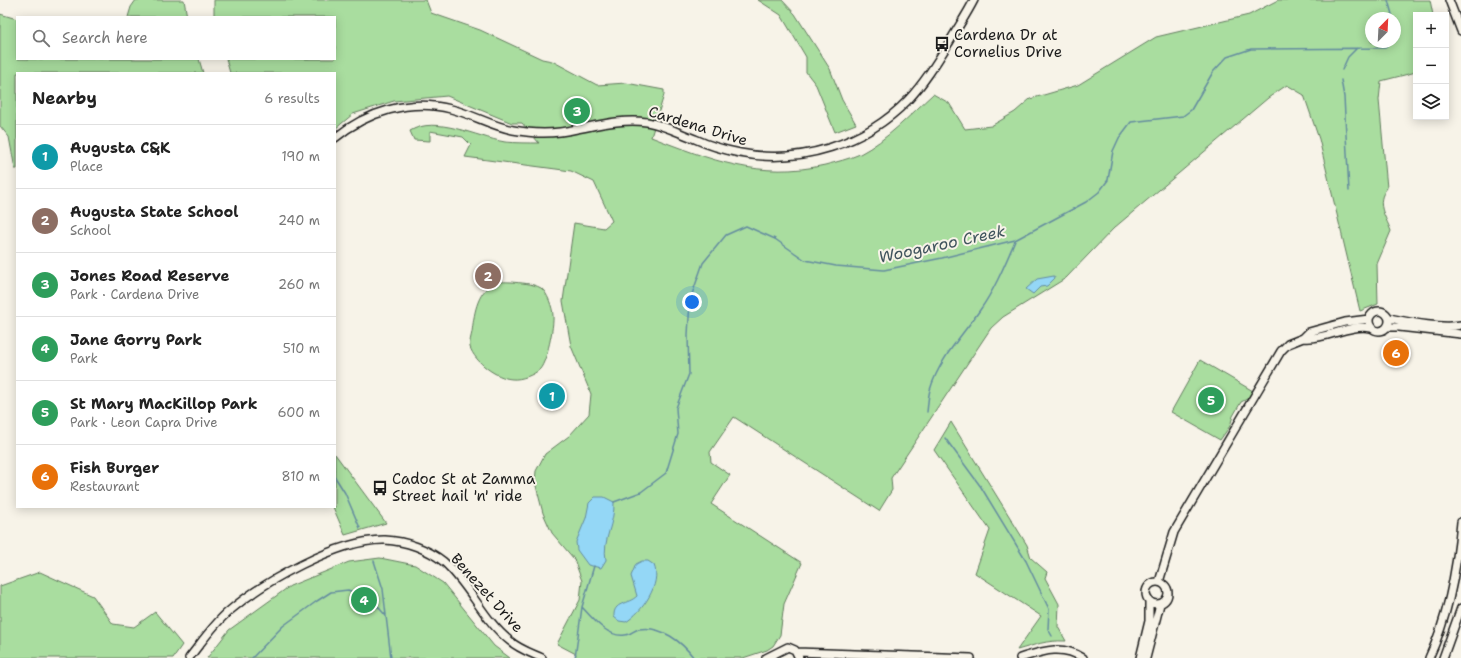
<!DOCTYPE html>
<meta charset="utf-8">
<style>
:root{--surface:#fff;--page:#f2f2f2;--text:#222;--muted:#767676;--line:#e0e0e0;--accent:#2563eb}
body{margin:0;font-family:"Shantell Sans",sans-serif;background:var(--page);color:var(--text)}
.controls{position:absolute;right:12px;top:12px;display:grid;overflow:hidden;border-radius:0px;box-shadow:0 2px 10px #0003}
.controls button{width:36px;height:36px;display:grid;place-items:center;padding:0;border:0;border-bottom:1px solid var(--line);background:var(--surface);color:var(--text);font:20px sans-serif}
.compass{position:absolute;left:1365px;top:12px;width:36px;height:36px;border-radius:50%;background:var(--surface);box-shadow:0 2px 10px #0003;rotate:24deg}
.you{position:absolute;left:692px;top:302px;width:14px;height:14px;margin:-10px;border:3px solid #fff;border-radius:50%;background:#1a73e8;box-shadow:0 0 0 6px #1a73e833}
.badge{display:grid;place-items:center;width:26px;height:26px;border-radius:50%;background:var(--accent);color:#fff;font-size:13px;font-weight:700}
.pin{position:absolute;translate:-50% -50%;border:2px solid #fff;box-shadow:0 1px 4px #0006}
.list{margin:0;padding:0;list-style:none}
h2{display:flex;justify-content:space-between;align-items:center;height:52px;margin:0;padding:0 16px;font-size:17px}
h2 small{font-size:13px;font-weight:400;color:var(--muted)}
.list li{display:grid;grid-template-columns:26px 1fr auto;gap:12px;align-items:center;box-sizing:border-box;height:64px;padding:0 16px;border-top:1px solid var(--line)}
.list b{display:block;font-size:15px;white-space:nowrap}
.list p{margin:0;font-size:13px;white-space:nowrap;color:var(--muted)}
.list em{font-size:13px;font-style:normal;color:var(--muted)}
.icon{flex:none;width:22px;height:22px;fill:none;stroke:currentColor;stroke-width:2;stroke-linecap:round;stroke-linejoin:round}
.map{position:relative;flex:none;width:1461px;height:658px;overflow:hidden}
.search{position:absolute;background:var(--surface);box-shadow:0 2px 10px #0003;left:16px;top:16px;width:320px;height:44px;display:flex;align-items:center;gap:10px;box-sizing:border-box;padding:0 14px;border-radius:0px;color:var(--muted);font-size:15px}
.panel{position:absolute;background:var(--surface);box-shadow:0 2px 10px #0003;left:16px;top:72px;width:320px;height:436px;border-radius:0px}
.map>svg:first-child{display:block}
.green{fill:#a9dd9f;stroke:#627c5e;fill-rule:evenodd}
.water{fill:#94d7f6;stroke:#648c9f}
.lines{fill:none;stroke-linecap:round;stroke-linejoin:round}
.stream{stroke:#648c9f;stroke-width:1.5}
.secondary-casing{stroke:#1c1c1c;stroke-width:10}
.primary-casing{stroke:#1c1c1c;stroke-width:10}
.secondary{stroke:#f7f3e8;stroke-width:7}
.primary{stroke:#f7f3e8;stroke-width:7}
.labels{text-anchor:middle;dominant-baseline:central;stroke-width:4;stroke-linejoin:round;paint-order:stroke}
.poi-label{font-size:15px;fill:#1c1c1c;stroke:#f7f3e8;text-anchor:start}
.street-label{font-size:15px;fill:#1c1c1c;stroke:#f7f3e8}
.water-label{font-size:16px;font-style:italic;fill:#40545d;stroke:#f7f3e8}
</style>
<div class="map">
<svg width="1461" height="658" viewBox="0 0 1461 658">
<rect width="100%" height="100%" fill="#f7f3e8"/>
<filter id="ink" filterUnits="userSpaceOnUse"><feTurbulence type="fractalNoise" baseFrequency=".025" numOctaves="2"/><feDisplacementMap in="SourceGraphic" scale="8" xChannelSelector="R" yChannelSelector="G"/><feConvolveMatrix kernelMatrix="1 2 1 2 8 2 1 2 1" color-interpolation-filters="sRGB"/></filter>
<g filter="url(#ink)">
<path class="green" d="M136,0H184L187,17H128L131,7Z
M214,0H426L431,13L480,30L542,59L552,61L597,85L626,83L664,90V95L651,137C711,160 760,180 825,165C836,162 849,159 860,154C887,140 910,115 933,94L949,103L965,129L991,126L1015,112L1030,99L1078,85L1156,37L1249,15L1278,0H1430L1433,15H1416V72L1381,81L1379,100L1387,188C1375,203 1385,215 1391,231L1377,264L1378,304L1360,311L1319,139L1304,95L1287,85L1268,98L1114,228L1066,278L1003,317L991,328L891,478L892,490L879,511L734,417L710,452L711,462L730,475L711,504L802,563L784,604L780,635L773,646L767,650L743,658H575L576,654L557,644L580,600L582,581L574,559L552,533L543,513L535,482L536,471L545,454L569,436L589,414L591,394L571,346L563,301L574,223L604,228L612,221L594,182L571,171L465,157L471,145L463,137L430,131V141L414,140L410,131C436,115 476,137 505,142C516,143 528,143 539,143L522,123H512L447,96L394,101L353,114L335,129V73H230L226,59H335V17H214ZM1371,18H1395V42H1371Z
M758,0H782L795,14L830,69L842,100L856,124L835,132L816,85L806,72V57L781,15Z
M0,14L17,19V59H199L203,73H17V169H15L9,137L0,126Z
M511,282C521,283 532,283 541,288C547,292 553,308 553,316C554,326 547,361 540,369C534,375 521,380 512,379C496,378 475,362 470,347C469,343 471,337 472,332C474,316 476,293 493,284C498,281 506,282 511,282Z
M1200,360L1253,391L1249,398L1241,402L1233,416L1230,426L1220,440L1171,412Z
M951,422L1027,545L1031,558L1047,572L1045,578L1059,604L1058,627L1066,641C1045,640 1036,645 1017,650L1041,616L975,573L990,530L934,450Z
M335,454L386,523L345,535L333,507H335Z
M380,558L415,565L443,583L494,646L510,658H207L229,630L290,586L349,562Z
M40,572L93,596L113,624L134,627L155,612L182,645L173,658H0V586Z"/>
<path class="water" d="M1054,276L1055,278L1047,286L1040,287L1033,294L1026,289L1037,279Z
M595,497H604L614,502C615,524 602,540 606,560L601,568L588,565L577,550L576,542L586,518L589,503Z
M642,561H648L654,565C662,584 642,612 626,622L619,621L614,617C613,601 628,605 637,596L631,576L636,564Z"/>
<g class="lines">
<path class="stream" d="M1388,0L1393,18
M1342,70L1348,57L1357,48
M1341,80L1344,97L1349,191
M927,412C928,405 928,397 930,390C939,359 962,336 980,310C995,289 1005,264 1015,241
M945,438L981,487L1026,561L1049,609L1048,629L1052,636
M335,477L345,493L360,528
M614,502L641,492L666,473L678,434L676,408L689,374L688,335L690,300L703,263L726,235L746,226L775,239L805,260L836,266L884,270L942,258L1015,240L1086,202L1099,192L1108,180L1113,151L1119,138L1131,122L1183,116L1191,110L1213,72L1227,57L1251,49L1385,48L1391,42
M374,561L383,589L386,615
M582,607C592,618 608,638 625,635C630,635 634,630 639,629C661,625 682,642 694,658
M252,658L283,626L317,601L331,592L348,590L372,600L386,616L391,658
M575,658L582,607L594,566"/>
<defs>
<path id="secondary" d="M335,138C367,112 410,98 451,109C472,114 491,126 513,130C529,133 545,134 560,132C589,128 617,118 647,122C664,125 679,133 695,139C710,146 725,150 740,153C799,165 866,144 908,100C925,82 937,62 950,41C958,27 967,14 974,0
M1369 321a10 10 0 1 1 20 0a10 10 0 1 1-20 0Z
M1389,318C1409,322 1441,329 1461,325
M1387,327H1399L1461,334
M1303,338C1327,340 1347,324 1371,328
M1146 593a11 11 0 1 1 22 0a11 11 0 1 1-22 0Z
M1159,582L1174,532L1281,351L1288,344L1303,338L1309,332L1345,322L1369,319
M797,652L971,658
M189,658C201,643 213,625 228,612C263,582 338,539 385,540C406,541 428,549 444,562C470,585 483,620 510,641C519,649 531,653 542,658
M766,658L788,647L795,650L799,658
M1020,658C1043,651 1062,644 1083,658
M1140,658L1149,621V601
M1146,658L1160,604"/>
<path id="primary" d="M1449,0L1461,31
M1429,658C1449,615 1457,569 1461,522
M1443,658L1461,608"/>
</defs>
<use href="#secondary" class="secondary-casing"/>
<use href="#primary" class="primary-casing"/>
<use href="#secondary" class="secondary"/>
<use href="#primary" class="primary"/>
</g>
</g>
<defs>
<symbol id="bus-bare" viewBox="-9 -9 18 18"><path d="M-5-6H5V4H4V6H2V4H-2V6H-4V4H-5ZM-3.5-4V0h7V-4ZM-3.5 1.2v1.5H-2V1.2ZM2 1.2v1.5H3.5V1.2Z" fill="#1c1c1c" stroke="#f7f3e8" stroke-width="2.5" paint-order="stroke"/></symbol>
</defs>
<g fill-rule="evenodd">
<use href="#bus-bare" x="931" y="33" width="22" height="22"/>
<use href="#bus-bare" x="369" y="477" width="22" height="22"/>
</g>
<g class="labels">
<g class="poi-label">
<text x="954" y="35">Cardena Dr at<tspan x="954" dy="17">Cornelius Drive</tspan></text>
<text x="392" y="479">Cadoc St at Zamma<tspan x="392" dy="17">Street hail 'n' ride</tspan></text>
</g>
<g class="street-label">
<text transform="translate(698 126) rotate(17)">Cardena Drive</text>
<text transform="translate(487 593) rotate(48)">Benezet Drive</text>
</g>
<g class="water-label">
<text transform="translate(942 244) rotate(-12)">Woogaroo Creek</text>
</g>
</g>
</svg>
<div class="controls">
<button>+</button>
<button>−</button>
<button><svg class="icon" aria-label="layers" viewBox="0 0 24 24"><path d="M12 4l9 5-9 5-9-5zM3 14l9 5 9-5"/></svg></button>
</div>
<svg class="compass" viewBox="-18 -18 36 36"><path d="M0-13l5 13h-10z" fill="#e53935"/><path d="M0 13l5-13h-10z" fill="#767676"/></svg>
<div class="you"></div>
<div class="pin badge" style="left:552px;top:396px;background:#0f9aa8">1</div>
<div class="pin badge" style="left:488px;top:276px;background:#8d6e63">2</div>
<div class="pin badge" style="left:577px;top:111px;background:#2e9e5b">3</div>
<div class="pin badge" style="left:364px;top:600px;background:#2e9e5b">4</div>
<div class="pin badge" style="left:1211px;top:400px;background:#2e9e5b">5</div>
<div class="pin badge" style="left:1396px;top:353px;background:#e8710a">6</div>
<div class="search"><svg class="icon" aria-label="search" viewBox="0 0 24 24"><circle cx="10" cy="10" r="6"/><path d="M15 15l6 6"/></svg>Search here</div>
<section class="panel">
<h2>Nearby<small>6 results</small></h2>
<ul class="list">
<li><span class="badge" style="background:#0f9aa8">1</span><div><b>Augusta C&amp;K</b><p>Place</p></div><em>190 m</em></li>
<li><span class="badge" style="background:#8d6e63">2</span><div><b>Augusta State School</b><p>School</p></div><em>240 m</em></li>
<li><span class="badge" style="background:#2e9e5b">3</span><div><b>Jones Road Reserve</b><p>Park · Cardena Drive</p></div><em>260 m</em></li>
<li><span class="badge" style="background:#2e9e5b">4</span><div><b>Jane Gorry Park</b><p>Park</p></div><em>510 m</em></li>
<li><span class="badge" style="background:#2e9e5b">5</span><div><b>St Mary MacKillop Park</b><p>Park · Leon Capra Drive</p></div><em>600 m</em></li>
<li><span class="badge" style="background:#e8710a">6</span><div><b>Fish Burger</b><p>Restaurant</p></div><em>810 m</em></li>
</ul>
</section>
</div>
